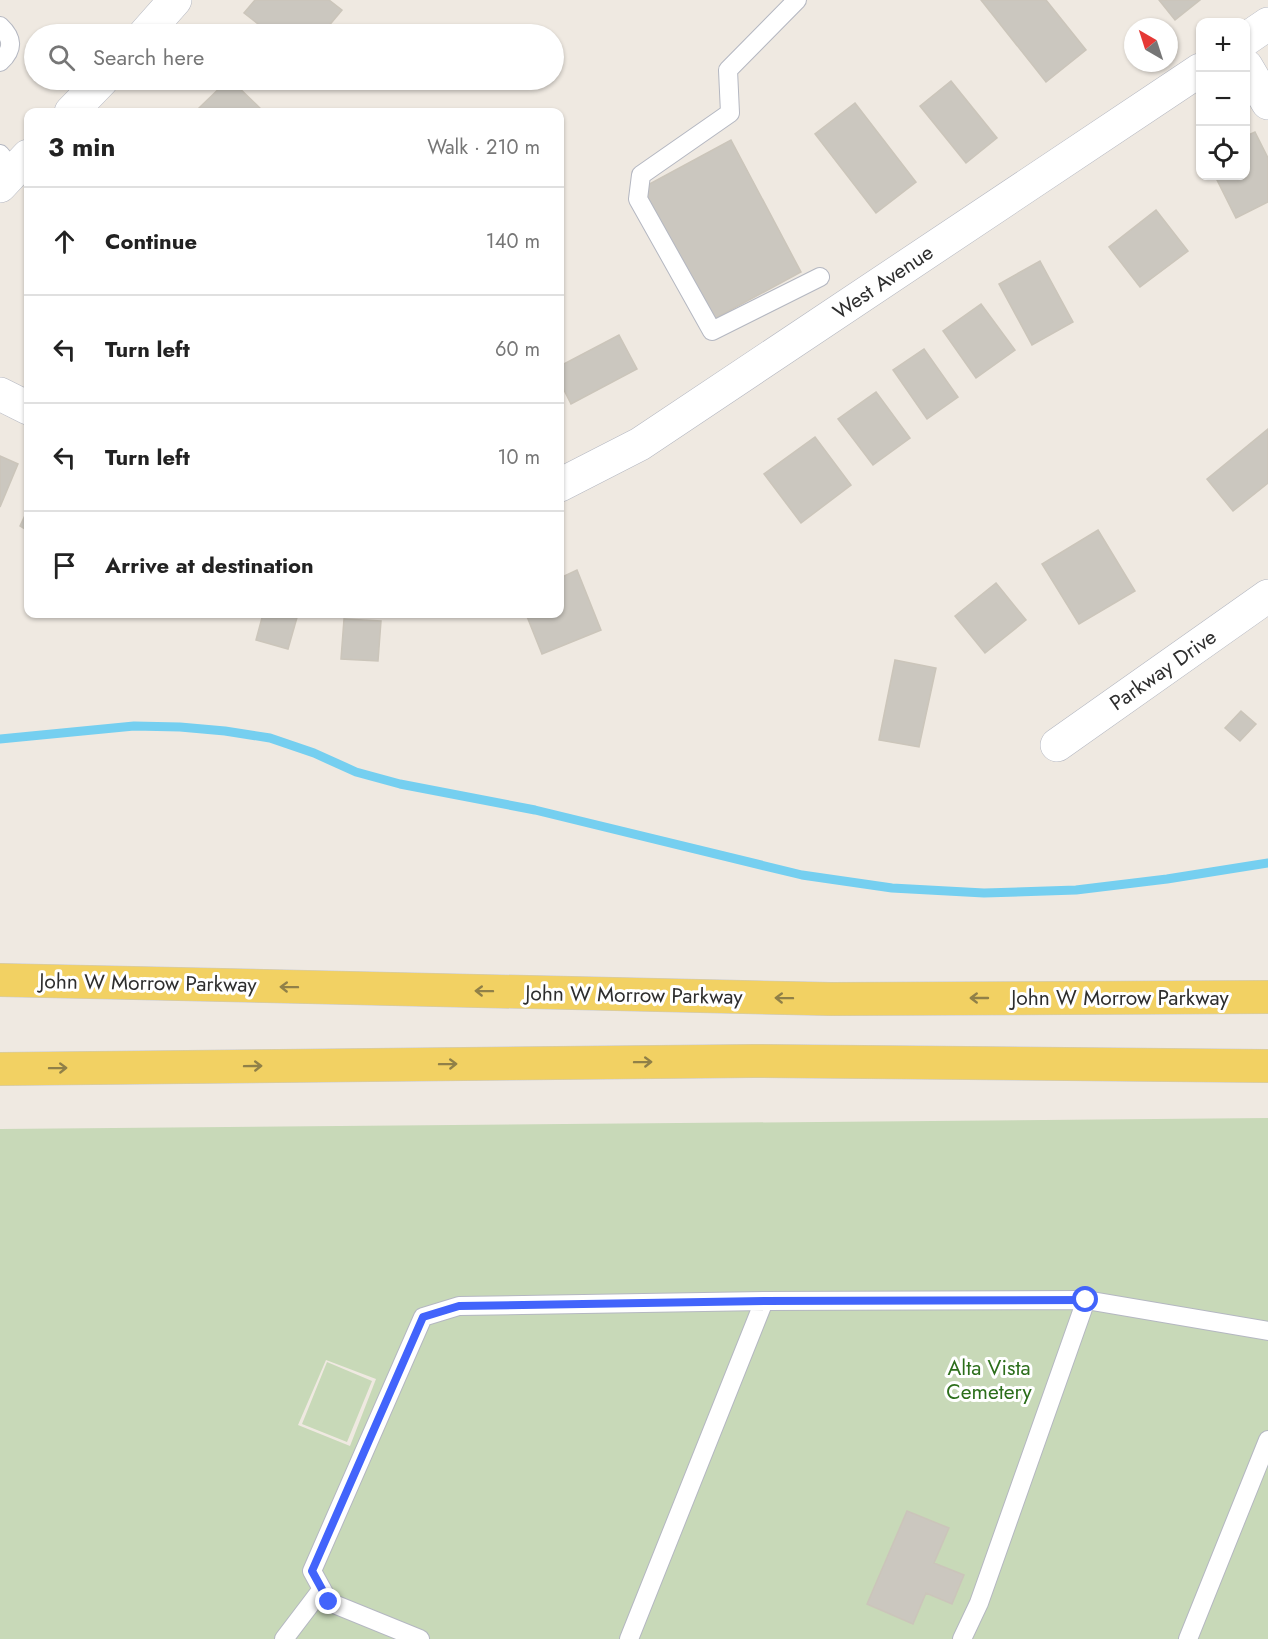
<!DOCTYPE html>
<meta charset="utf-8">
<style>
:root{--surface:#fff;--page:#f6f6f6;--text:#222;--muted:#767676;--line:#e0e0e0}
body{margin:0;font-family:Jost,sans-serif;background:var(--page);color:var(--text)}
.controls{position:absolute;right:18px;top:18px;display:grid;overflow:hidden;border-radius:12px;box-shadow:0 2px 4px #0004}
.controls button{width:54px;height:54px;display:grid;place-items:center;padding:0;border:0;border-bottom:2px solid var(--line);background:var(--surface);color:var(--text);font:30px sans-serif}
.compass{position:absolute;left:1124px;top:18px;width:54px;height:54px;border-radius:50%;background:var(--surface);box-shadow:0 2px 4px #0004;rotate:321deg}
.stop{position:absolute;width:18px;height:18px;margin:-14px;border:4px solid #4264fb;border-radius:50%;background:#fff}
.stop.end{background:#4264fb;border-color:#fff;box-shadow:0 2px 6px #0008}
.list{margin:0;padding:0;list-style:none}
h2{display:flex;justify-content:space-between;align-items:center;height:78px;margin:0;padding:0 24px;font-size:26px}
h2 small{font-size:20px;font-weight:400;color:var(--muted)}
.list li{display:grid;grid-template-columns:39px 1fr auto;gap:18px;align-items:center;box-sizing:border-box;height:108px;padding:0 24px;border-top:2px solid var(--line)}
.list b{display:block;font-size:22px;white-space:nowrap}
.list em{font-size:20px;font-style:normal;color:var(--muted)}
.icon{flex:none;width:33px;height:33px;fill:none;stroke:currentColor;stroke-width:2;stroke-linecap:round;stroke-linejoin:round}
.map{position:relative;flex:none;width:1268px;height:1639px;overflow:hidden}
.search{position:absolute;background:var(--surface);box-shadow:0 2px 4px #0004;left:24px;top:24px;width:540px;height:66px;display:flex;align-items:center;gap:15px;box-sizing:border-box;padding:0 21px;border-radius:33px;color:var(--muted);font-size:22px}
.panel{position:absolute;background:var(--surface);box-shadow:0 2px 4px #0004;left:24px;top:108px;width:540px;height:510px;border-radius:12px}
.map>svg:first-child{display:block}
.cemetery{fill:#c8d9b8;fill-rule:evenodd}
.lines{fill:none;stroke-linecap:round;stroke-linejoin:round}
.stream{stroke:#75cff0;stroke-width:9}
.building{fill:#cbc7bf;stroke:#cbc5ba;stroke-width:1.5}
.service-casing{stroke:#b4b7c1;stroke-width:20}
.minor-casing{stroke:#b4b7c1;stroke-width:34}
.tertiary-casing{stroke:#b4b7c1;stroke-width:34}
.primary-casing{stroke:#c9c9c9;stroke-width:34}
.service{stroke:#fff;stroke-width:18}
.minor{stroke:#fff;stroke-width:33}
.tertiary{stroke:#fff;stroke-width:33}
.primary{stroke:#f2d163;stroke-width:33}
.oneway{stroke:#908048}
.route{stroke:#4264fb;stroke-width:8}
.labels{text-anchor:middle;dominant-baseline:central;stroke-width:6;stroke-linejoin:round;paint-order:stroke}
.street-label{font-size:21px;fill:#2e2e2e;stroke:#fff}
.park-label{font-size:21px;fill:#2c6e1b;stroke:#fff}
</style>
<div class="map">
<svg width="1268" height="1639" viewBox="0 0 1268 1639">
<rect width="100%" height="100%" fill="#efe9e1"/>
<path class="cemetery" d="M1268,1118V1639H0V1129ZM326,1360L376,1379L350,1446L298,1425Z
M327,1362L372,1381L347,1442L302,1424Z"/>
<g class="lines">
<path class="stream" d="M0,739L134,726L180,727L225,731L270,738L314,753L356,772L400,784L535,810L802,875L892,888L984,893L1076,890L1167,879L1268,863"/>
</g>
<path class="building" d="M255,0H329L342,10L322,34H271L244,13Z
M981,0H1046L1086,50L1046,82Z
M1159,0H1200L1175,20Z
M228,80H231L264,112H203L199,108Z
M951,81L997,138L966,163L920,106Z
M855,103L916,182L876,213L815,134Z
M1255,132L1268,158V202L1236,218L1215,176H1246V136Z
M731,140L801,272L712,320L642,188Z
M1156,210L1188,251L1140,287L1109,247Z
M1040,261L1073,322L1032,345L999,284Z
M981,304L1015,350L976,378L943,331Z
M619,335L637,369L571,404L560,382V366Z
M924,349L958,397L927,419L893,370Z
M876,392L910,438L873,465L838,419Z
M1268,429V483L1233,511L1207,479Z
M815,437L851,485L801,523L764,474Z
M0,456L18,464L0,507Z
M28,509V531L20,526Z
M1098,530L1135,591L1079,624L1042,564Z
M577,570L601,630L542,654L526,614H560V578Z
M996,583L1026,620L985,653L955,616Z
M263,614H298L288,649L256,640Z
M344,619L381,621L378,661L341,659Z
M895,660L936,668L919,747L879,740Z
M1241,711L1256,724L1240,741L1225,728Z
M907,1511L949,1528L934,1563L964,1575L952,1604L926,1593L913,1624L867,1604Z"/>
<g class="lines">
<defs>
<path id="service" d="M797,0L728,70L730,113L641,175L638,199L712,331L820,277
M0,26C13,38 14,49 0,62
M0,154L14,171
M284,1639L322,1589
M420,1639L329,1602L312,1571L423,1317L459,1306L764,1301L1086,1300L1268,1331
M629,1639L764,1301
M962,1639L979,1603L1086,1300
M1188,1639L1268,1440"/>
<path id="minor" d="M1246,39L1268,24
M1246,66L1268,103
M0,394L28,408
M560,485L640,444L1200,70
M1057,745L1268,596"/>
<path id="tertiary" d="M145,34L175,0
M71,112L102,80
M0,186L28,156"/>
<path id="primary" d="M0,980L831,999L1268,997
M0,1069L753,1061L1268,1066"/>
</defs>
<use href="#service" class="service-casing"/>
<use href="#minor" class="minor-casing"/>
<use href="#tertiary" class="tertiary-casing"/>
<use href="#primary" class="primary-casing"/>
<use href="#service" class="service"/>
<use href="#minor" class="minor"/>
<use href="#tertiary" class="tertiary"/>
<use href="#primary" class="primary"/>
</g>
<defs><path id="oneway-shaft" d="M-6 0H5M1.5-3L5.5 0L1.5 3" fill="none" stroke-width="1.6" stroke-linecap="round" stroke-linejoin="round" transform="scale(1.5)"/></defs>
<g class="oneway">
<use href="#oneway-shaft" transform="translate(289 987) rotate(-179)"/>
<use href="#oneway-shaft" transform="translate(484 991) rotate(-179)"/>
<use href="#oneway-shaft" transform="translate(784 998) rotate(-179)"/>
<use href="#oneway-shaft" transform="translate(979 998) rotate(180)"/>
<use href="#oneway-shaft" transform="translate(643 1062) rotate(-1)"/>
<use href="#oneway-shaft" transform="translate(448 1064) rotate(-1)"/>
<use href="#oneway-shaft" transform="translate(253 1066) rotate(-1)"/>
<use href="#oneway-shaft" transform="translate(58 1068) rotate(-1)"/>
</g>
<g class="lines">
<path class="route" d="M329,1602L312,1571L423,1317L459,1306L764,1301L1086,1300"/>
</g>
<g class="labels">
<g class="street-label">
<text transform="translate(883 282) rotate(-34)">West Avenue</text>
<text transform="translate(1163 670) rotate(-35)">Parkway Drive</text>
<text transform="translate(148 983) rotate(1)">John W Morrow Parkway</text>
<text transform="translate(634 995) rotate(1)">John W Morrow Parkway</text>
<text x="1120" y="998">John W Morrow Parkway</text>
</g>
<g class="park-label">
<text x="989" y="1368">Alta Vista<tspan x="989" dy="24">Cemetery</tspan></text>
</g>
</g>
</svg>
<div class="controls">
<button>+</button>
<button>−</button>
<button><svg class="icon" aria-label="locate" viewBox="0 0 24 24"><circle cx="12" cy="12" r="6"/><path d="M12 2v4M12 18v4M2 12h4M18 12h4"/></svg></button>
</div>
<svg class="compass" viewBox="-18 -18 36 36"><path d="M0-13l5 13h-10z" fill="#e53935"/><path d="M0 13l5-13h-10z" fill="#767676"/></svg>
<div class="stop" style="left:1086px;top:1300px"></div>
<div class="stop end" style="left:329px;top:1602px"></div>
<div class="search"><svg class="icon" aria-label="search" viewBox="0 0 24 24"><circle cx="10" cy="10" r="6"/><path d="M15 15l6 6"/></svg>Search here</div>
<section class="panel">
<h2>3 min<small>Walk · 210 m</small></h2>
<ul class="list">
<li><svg class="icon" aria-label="ahead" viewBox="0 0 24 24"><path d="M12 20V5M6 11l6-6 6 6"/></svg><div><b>Continue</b></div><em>140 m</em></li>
<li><svg class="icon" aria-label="left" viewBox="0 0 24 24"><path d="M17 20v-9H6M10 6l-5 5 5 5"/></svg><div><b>Turn left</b></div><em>60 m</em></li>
<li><svg class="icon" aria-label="left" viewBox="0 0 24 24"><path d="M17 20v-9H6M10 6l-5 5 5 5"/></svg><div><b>Turn left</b></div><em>10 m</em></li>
<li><svg class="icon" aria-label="arrive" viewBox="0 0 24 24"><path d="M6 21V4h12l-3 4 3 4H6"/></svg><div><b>Arrive at destination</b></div></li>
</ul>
</section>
</div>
